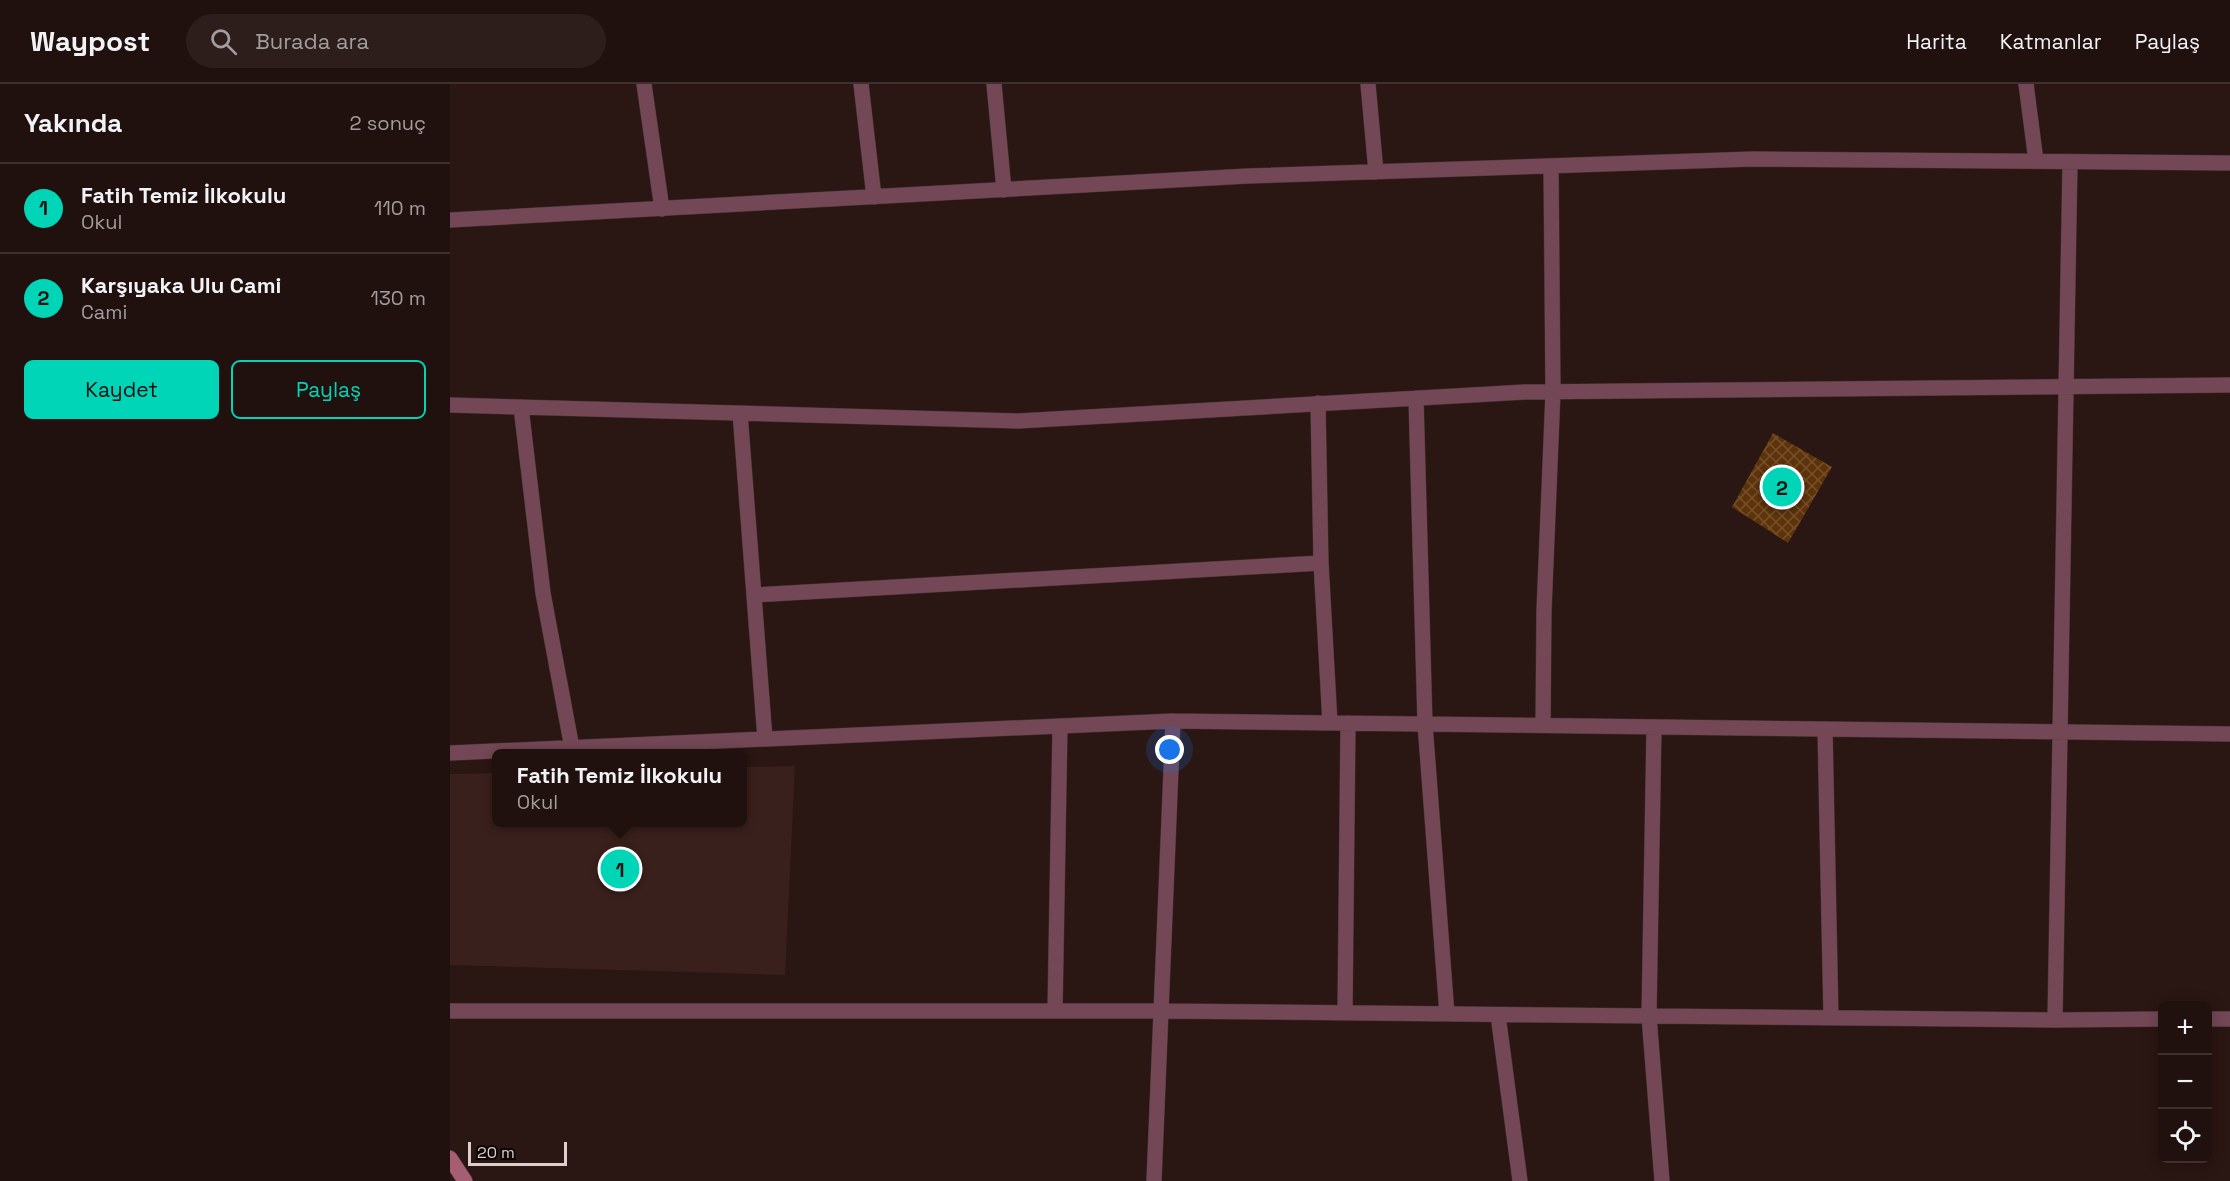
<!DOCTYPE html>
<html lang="tr">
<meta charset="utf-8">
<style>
:root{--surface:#20100e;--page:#2d1e1c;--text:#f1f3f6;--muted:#a29d9e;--line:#3d302e;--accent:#00d5b7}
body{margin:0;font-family:"Space Grotesk",sans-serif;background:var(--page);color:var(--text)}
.controls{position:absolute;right:18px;bottom:18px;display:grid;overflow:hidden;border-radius:9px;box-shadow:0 3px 15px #0003}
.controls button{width:54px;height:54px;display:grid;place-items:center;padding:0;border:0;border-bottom:2px solid var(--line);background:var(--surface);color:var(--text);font:30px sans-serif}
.scale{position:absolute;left:18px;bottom:15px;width:99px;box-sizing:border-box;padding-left:6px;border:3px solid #ddcfcc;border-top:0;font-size:16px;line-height:21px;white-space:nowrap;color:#ddcfcc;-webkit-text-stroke:4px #0c0504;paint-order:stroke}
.you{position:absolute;left:720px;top:666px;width:21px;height:21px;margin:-15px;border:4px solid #fff;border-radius:50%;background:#1a73e8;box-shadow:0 0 0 9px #1a73e833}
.badge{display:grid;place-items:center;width:39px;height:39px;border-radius:50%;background:var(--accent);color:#111;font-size:20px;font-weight:700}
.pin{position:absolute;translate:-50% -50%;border:3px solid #fff;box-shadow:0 2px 6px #0006}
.popup{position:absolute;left:42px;top:665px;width:255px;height:78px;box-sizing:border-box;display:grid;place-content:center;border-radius:9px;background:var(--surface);filter:drop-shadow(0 2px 4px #0005);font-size:20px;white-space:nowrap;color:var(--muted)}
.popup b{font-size:22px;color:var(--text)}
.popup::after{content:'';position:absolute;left:50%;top:100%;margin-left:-12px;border:12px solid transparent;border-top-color:var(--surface)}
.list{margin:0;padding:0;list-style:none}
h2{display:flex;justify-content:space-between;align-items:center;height:78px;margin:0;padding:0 24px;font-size:26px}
h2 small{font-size:20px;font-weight:400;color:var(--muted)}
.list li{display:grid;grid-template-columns:39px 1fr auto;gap:18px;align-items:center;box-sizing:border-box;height:90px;padding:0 24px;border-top:2px solid var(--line)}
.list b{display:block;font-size:22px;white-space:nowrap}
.list p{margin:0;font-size:20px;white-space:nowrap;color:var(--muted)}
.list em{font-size:20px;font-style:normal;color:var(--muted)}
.actions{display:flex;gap:12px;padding:18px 24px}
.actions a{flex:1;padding:14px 0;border:2px solid var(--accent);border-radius:9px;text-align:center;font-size:21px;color:var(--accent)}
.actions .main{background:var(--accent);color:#111}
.icon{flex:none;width:33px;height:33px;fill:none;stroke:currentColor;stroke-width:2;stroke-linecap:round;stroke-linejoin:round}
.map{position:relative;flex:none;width:1780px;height:1097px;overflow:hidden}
header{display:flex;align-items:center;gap:36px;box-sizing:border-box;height:84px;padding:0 30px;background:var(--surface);border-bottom:2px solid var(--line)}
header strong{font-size:28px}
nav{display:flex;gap:33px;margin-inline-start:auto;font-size:21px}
.search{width:420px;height:54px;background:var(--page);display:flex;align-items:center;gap:15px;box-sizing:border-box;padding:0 21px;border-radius:33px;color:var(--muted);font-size:22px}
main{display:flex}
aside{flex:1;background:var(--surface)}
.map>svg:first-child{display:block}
.built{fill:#3a201c}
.building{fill:url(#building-cross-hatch)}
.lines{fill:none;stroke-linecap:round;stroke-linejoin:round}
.street-casing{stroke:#43302d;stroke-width:16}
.secondary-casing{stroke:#43302d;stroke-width:16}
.street{stroke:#734755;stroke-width:15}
.secondary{stroke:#a55e74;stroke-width:15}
</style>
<header>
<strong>Waypost</strong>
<div class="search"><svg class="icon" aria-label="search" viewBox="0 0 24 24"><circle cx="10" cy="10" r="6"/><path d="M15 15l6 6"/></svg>Burada ara</div>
<nav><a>Harita</a><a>Katmanlar</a><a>Paylaş</a></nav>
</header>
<main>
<aside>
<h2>Yakında<small>2 sonuç</small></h2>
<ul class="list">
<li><span class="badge">1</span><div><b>Fatih Temiz İlkokulu</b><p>Okul</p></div><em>110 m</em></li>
<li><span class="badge">2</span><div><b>Karşıyaka Ulu Cami</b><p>Cami</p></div><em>130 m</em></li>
</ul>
<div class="actions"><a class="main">Kaydet</a><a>Paylaş</a></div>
</aside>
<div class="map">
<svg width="1780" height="1097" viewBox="0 0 1780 1097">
<defs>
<pattern id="building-cross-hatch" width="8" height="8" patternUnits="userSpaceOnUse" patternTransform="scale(1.5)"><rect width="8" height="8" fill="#5e3309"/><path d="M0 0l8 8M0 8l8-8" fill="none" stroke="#75502c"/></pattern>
</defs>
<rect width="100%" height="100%" fill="#2a1613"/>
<path class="built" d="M345,682L335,891L0,881V690L47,689V738H293V683Z"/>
<path class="building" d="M1323,349L1382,383L1338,459L1282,423Z"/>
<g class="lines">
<defs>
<path id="street" d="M194,0L212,125
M411,0L424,113
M544,0L554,106
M918,0L926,88
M1576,0L1586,77
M0,136L798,92L1303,75L1780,79
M966,314L975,640L997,930
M868,319L871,479L880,639
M0,321L568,337L1075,308L1780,301
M71,323L93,509L122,664
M290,329L315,655
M304,511L871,479
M1093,641L1094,527L1103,308L1101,82
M1204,643L1199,932L1212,1097
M1375,645L1381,934
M0,669L723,637L1780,650
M0,927H711L1605,936L1712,935
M605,927L610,642
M895,929L898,639
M1048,931L1070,1097
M1758,935H1780
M1605,936L1620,78
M704,1097L723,637"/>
<path id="secondary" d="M0,1074L15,1097"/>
</defs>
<use href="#street" class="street-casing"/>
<use href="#secondary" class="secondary-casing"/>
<use href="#street" class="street"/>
<use href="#secondary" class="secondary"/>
</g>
</svg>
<div class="controls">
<button>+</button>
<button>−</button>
<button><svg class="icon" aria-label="locate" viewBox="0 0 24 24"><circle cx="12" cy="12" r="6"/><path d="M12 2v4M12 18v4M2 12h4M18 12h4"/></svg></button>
</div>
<div class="scale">20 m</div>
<div class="you"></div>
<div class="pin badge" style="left:170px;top:785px">1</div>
<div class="popup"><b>Fatih Temiz İlkokulu</b>Okul</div>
<div class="pin badge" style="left:1332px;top:403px">2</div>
</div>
</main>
